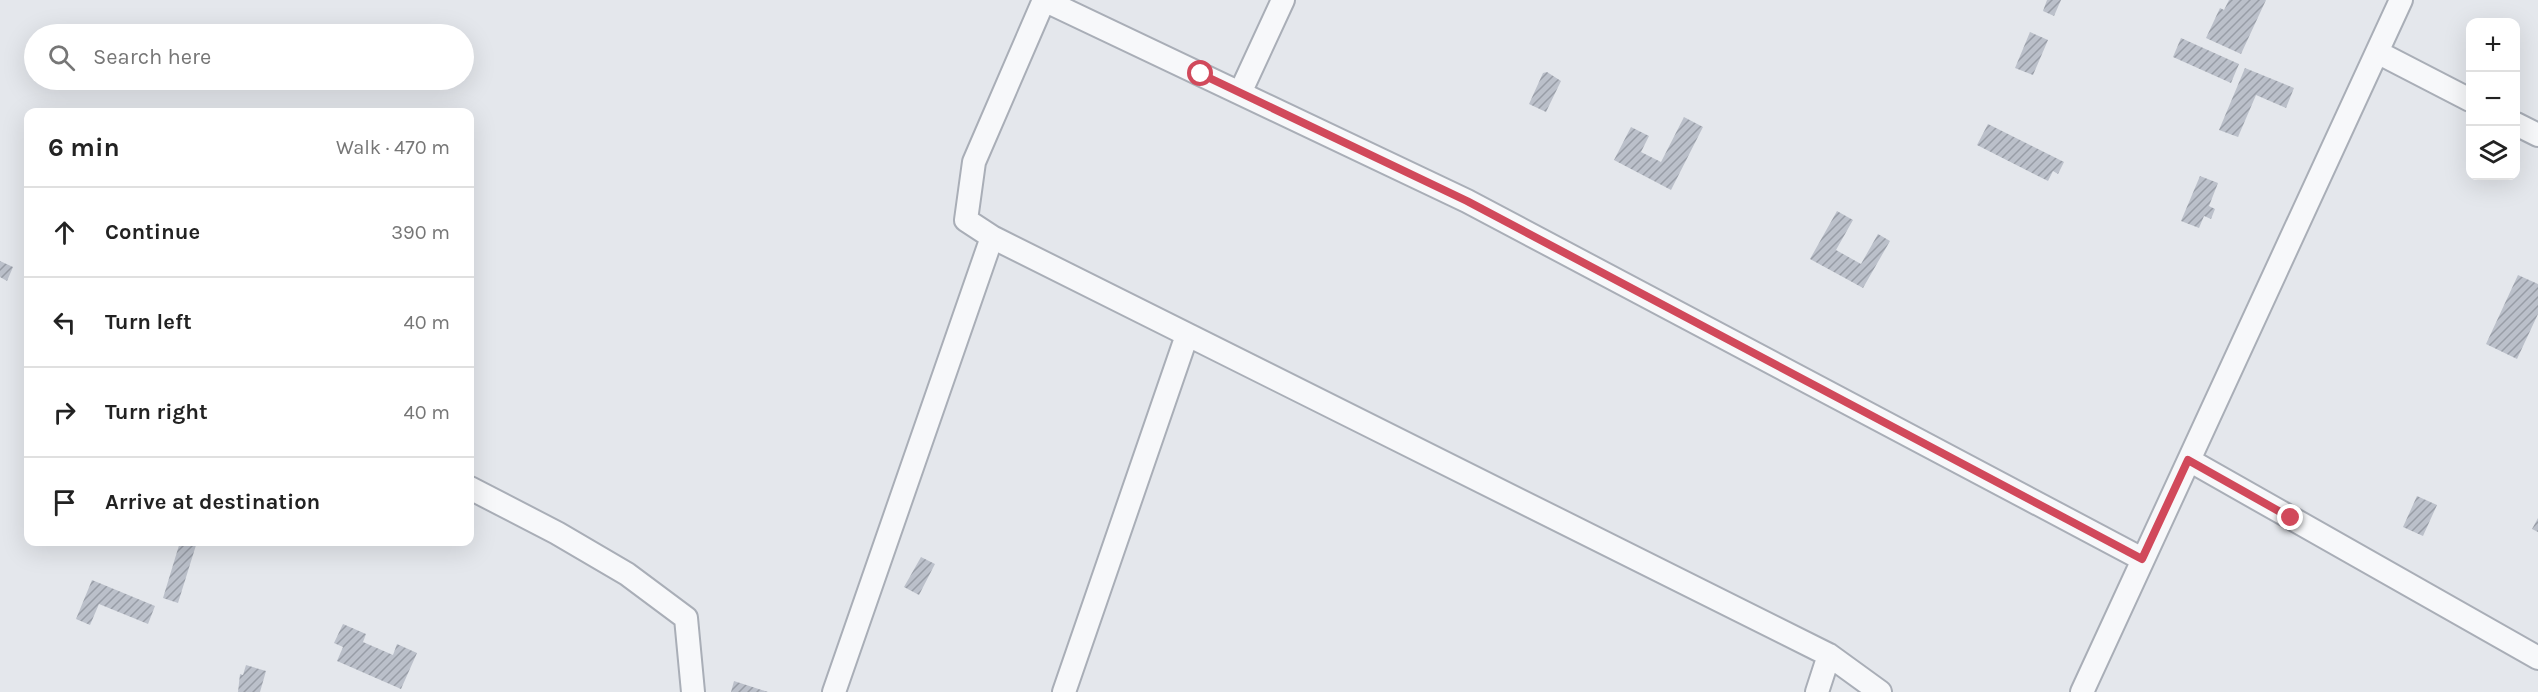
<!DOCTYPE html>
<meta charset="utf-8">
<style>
:root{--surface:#fff;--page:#f2f2f2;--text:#222;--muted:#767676;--line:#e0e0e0}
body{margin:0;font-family:Karla,sans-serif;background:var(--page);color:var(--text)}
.controls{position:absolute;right:18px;top:18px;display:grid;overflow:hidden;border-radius:12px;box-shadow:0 6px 24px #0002}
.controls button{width:54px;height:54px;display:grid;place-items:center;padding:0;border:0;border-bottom:2px solid var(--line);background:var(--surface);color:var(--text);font:30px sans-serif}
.stop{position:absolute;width:18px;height:18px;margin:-14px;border:4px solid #d1495b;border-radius:50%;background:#fff}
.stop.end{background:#d1495b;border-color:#fff;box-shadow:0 2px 6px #0008}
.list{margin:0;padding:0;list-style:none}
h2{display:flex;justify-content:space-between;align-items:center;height:78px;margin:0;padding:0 24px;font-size:26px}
h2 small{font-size:20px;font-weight:400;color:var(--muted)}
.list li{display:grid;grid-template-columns:39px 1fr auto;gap:18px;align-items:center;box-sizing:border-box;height:90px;padding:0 24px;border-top:2px solid var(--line)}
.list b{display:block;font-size:22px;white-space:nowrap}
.list em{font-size:20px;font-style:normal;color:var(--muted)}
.icon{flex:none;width:33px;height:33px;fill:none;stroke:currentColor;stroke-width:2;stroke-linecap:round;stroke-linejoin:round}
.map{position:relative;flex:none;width:2538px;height:692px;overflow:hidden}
.search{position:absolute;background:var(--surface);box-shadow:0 6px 24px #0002;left:24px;top:24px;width:450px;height:66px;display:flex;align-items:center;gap:15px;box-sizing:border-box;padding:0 21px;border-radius:33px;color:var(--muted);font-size:22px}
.panel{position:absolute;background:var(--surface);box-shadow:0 6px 24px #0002;left:24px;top:108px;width:450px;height:438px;border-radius:12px}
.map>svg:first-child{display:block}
.building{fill:url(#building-hatch)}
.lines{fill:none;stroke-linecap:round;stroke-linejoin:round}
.minor-casing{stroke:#a9aeb7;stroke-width:26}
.minor{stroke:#f7f8fa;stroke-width:22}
.route{stroke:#d1495b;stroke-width:8}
</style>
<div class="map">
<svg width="2538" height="692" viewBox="0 0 2538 692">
<defs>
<pattern id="building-hatch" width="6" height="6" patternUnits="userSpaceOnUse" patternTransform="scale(1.5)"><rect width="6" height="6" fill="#bbc0ca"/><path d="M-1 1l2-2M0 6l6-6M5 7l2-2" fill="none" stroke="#989da6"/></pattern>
</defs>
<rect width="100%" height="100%" fill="#e4e7ec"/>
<path class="building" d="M2047,0H2061L2054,16L2043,11Z
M2229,0H2266L2241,54L2206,38L2220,8L2224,10Z
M2030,32L2048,40L2033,75L2015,68Z
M2181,38L2239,64L2231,83L2173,57Z
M2245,68L2294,88L2286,108L2256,95L2238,137L2219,130Z
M1547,72L1561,81L1546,112L1529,104L1543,73Z
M1684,117L1703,127L1671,190L1614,160L1631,127L1649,136L1641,152L1661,162Z
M1988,124L2064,162L2058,174L2053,171L2048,181L1977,145Z
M2200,176L2218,183L2209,206L2215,209L2211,219L2204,216L2199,228L2181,221Z
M1837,211L1853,220L1836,250L1861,264L1878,234L1890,241L1863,288L1810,259Z
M0,261L13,267L7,281L0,277Z
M2518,275L2538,284V314L2517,359L2486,344Z
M2417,496L2437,505L2423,536L2403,527Z
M2538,518V532L2532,529Z
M180,542H197L178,603L163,598Z
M921,557L935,564L919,595L904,587Z
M92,580L155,606L148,624L99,604L90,625L76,619Z
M343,624L366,634L363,642L393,655L397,644L417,653L401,689L337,661L343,647L334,643Z
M246,665L266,671L260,692H238L240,674L243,675Z
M734,681L768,692H731Z"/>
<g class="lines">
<defs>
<path id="minor" d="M1044,0L974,162L966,220L992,237L1829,655L1880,692
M1044,0L1467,201L2142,559
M2379,53L2470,100
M1240,93L1283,0
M2516,124L2538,135
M2189,460L2538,658
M470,488L557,533L627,574L686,618L693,692
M834,692L992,237
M1064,692L1187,335
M1817,692L1829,655
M2082,692L2401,0"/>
</defs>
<use href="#minor" class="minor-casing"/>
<use href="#minor" class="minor"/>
</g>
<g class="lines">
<path class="route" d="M1201,74L1467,201L2142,559L2188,460L2291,518"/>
</g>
</svg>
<div class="controls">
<button>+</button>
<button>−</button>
<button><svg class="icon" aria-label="layers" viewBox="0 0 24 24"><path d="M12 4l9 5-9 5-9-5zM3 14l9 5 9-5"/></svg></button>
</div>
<div class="stop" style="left:1201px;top:74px"></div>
<div class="stop end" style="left:2291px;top:518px"></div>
<div class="search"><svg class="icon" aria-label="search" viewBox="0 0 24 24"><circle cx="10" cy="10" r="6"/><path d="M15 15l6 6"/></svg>Search here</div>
<section class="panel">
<h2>6 min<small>Walk · 470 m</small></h2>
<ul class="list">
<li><svg class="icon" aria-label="ahead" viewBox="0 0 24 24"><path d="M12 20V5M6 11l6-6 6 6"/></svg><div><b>Continue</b></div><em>390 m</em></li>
<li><svg class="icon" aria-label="left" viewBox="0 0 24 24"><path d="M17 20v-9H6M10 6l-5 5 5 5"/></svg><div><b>Turn left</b></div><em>40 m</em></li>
<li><svg class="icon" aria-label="right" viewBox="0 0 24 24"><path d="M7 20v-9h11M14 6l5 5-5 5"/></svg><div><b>Turn right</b></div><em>40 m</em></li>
<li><svg class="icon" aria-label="arrive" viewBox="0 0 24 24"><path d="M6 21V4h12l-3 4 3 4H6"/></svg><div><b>Arrive at destination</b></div></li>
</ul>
</section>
</div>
